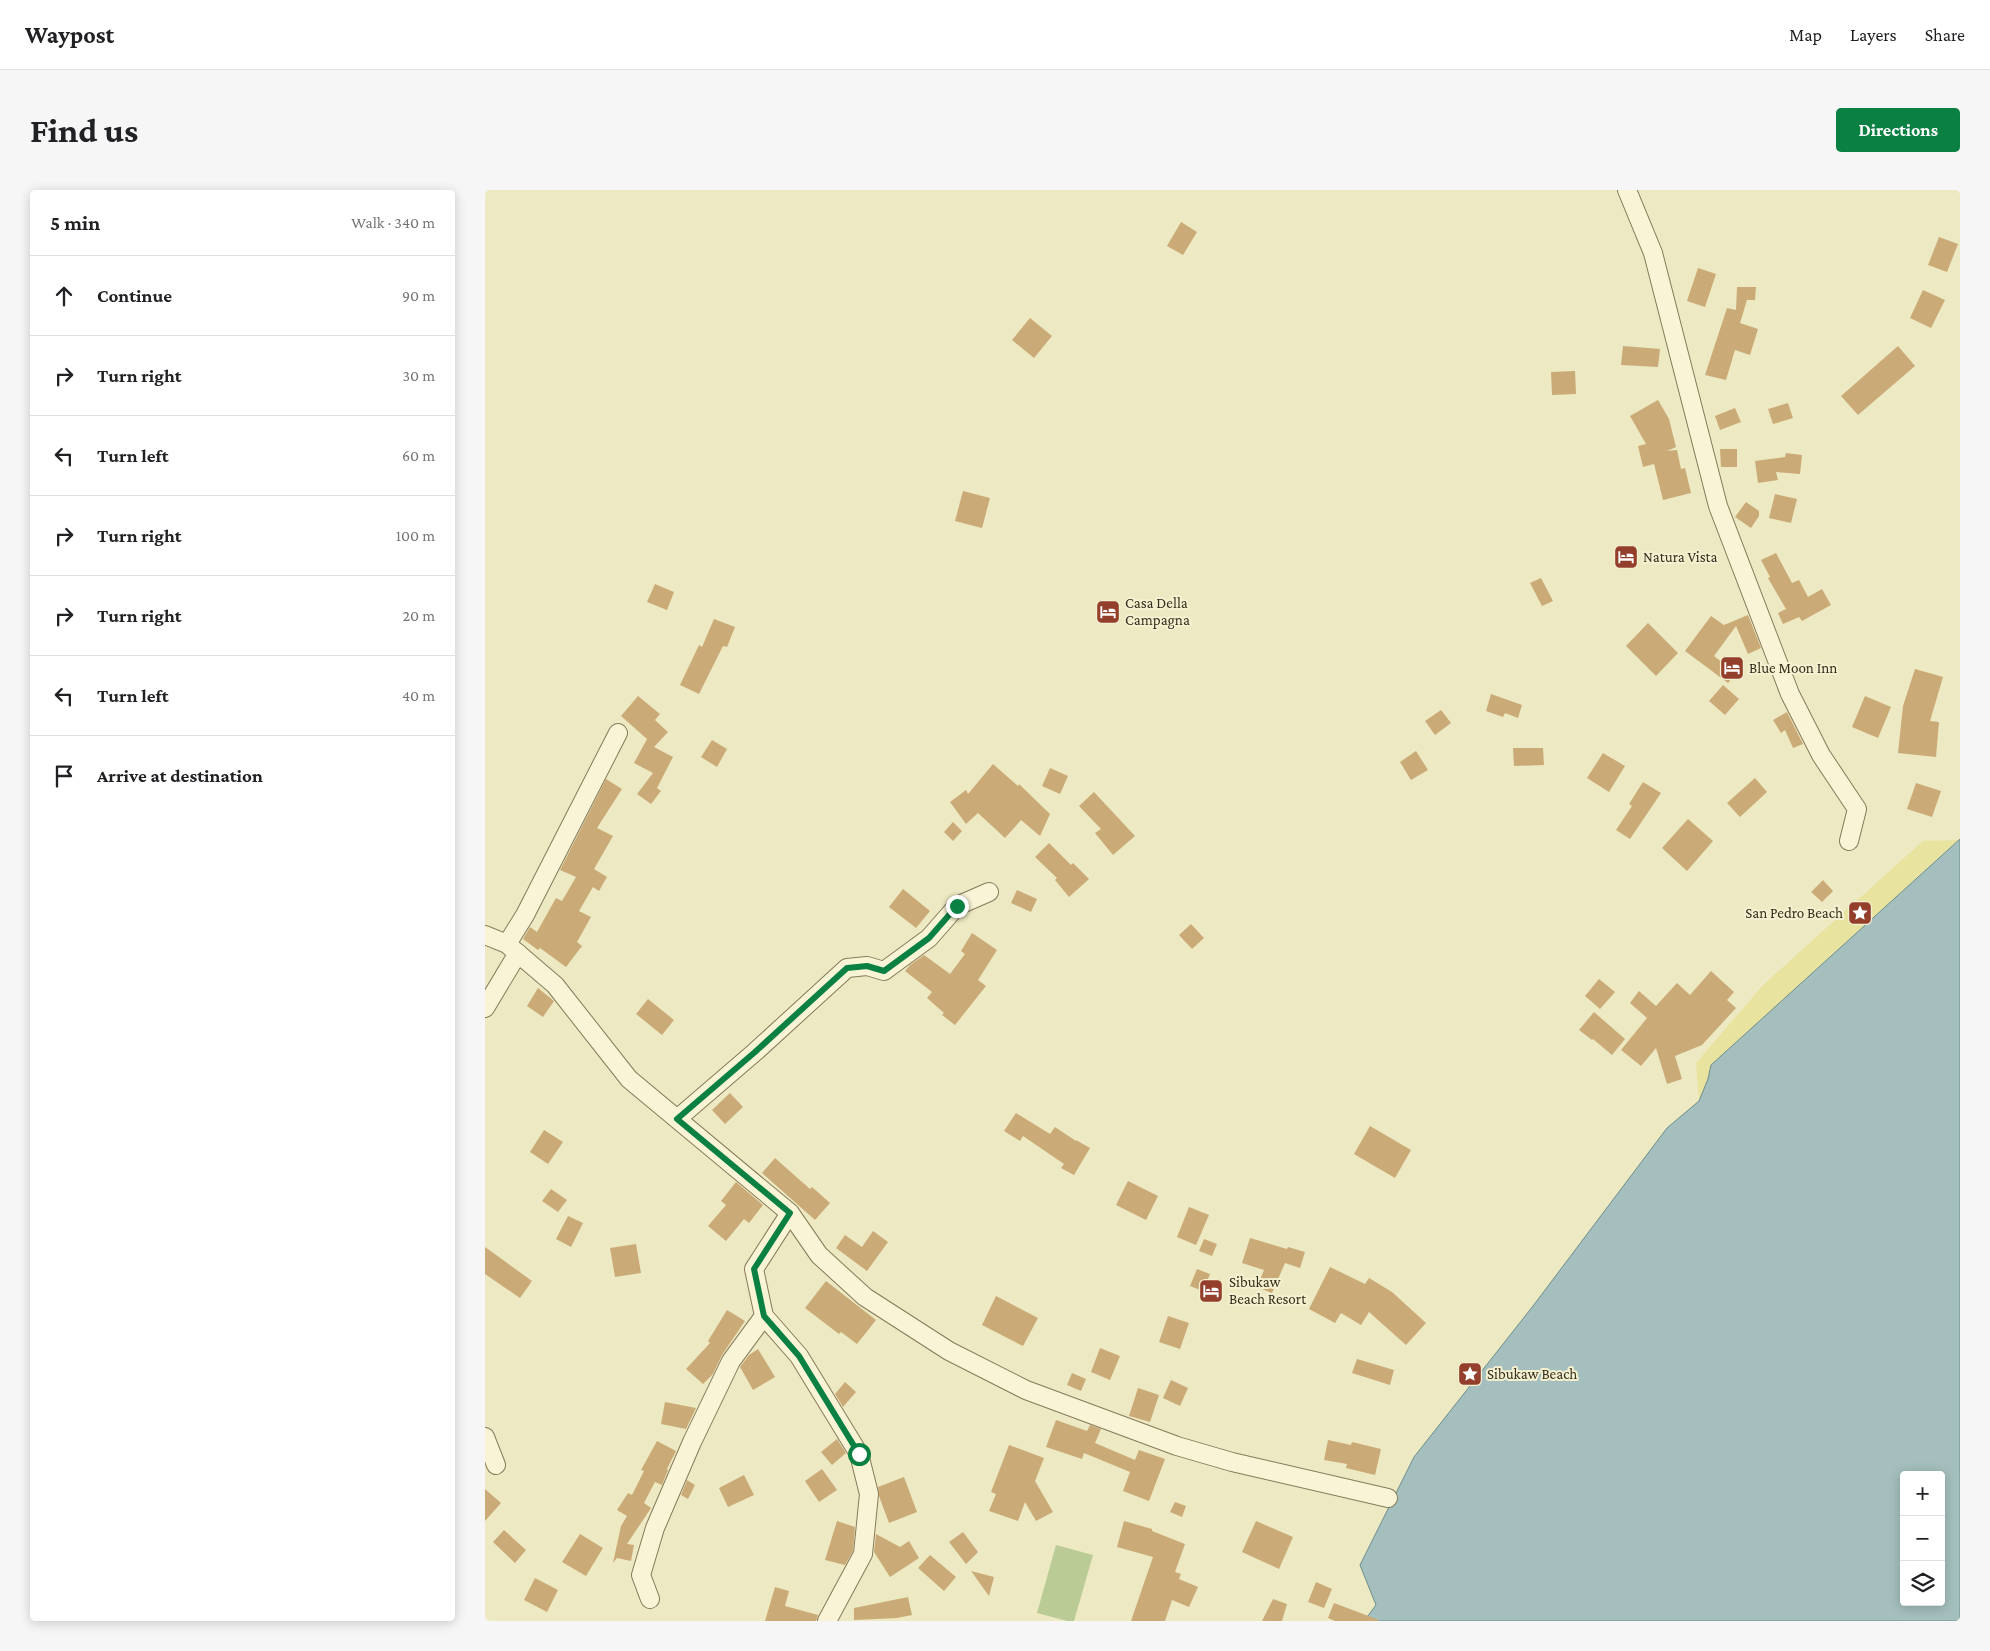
<!DOCTYPE html>
<meta charset="utf-8">
<style>
:root{--surface:#fff;--page:#f6f6f6;--text:#202124;--muted:#757577;--line:#e0e0e0;--accent:#0b8043}
body{margin:0;font-family:"Crimson Pro",serif;background:var(--page);color:var(--text)}
.controls{position:absolute;right:15px;bottom:15px;display:grid;overflow:hidden;border-radius:5px;box-shadow:0 2px 12px #0003}
.controls button{width:45px;height:45px;display:grid;place-items:center;padding:0;border:0;border-bottom:1px solid var(--line);background:var(--surface);color:var(--text);font:25px sans-serif}
.stop{position:absolute;width:15px;height:15px;margin:-11px;border:4px solid #0b8043;border-radius:50%;background:#fff}
.stop.end{background:#0b8043;border-color:#fff;box-shadow:0 1px 5px #0008}
.list{margin:0;padding:0;list-style:none}
h2{display:flex;justify-content:space-between;align-items:center;height:65px;margin:0;padding:0 20px;font-size:21px}
h2 small{font-size:16px;font-weight:400;color:var(--muted)}
.list li{display:grid;grid-template-columns:32px 1fr auto;gap:15px;align-items:center;box-sizing:border-box;height:80px;padding:0 20px;border-top:1px solid var(--line)}
.list b{display:block;font-size:19px;white-space:nowrap}
.list em{font-size:16px;font-style:normal;color:var(--muted)}
.icon{flex:none;width:28px;height:28px;fill:none;stroke:currentColor;stroke-width:2;stroke-linecap:round;stroke-linejoin:round}
.map{position:relative;flex:none;width:1475px;height:1431px;overflow:hidden;border-radius:5px}
header{display:flex;align-items:center;gap:30px;box-sizing:border-box;height:70px;padding:0 25px;background:var(--surface);border-bottom:1px solid var(--line)}
header strong{font-size:24px}
nav{display:flex;gap:28px;margin-inline-start:auto;font-size:18px}
.intro{display:flex;align-items:center;justify-content:space-between;box-sizing:border-box;height:120px;padding:0 30px}
h1{margin:0;font-size:35px}
.button{padding:12px 22px;border-radius:5px;background:var(--accent);color:#fff;font-size:18px;font-weight:700}
main{display:flex;gap:30px;padding:0 30px}
aside{flex:1;background:var(--surface);border-radius:5px;box-shadow:0 2px 12px #0003}
.map>svg:first-child{display:block}
.green{fill:#bacb96}
.sand{fill:#e8e39f}
.water{fill:#a4bfbd;stroke:#6b8d8b;fill-rule:evenodd}
.building{fill:#caab78}
.lines{fill:none;stroke-linecap:round;stroke-linejoin:round}
.minor-casing{stroke:#867a59;stroke-width:20}
.minor{stroke:#f8f4d5;stroke-width:18}
.route{stroke:#0b8043;stroke-width:6}
.labels{text-anchor:middle;dominant-baseline:central;stroke-width:4;stroke-linejoin:round;paint-order:stroke}
.poi-label{font-size:15px;fill:#362e1d;stroke:#f4f1d1;text-anchor:start}
</style>
<header>
<strong>Waypost</strong>
<nav><a>Map</a><a>Layers</a><a>Share</a></nav>
</header>
<div class="intro"><h1>Find us</h1><a class="button">Directions</a></div>
<main>
<aside>
<h2>5 min<small>Walk · 340 m</small></h2>
<ul class="list">
<li><svg class="icon" aria-label="ahead" viewBox="0 0 24 24"><path d="M12 20V5M6 11l6-6 6 6"/></svg><div><b>Continue</b></div><em>90 m</em></li>
<li><svg class="icon" aria-label="right" viewBox="0 0 24 24"><path d="M7 20v-9h11M14 6l5 5-5 5"/></svg><div><b>Turn right</b></div><em>30 m</em></li>
<li><svg class="icon" aria-label="left" viewBox="0 0 24 24"><path d="M17 20v-9H6M10 6l-5 5 5 5"/></svg><div><b>Turn left</b></div><em>60 m</em></li>
<li><svg class="icon" aria-label="right" viewBox="0 0 24 24"><path d="M7 20v-9h11M14 6l5 5-5 5"/></svg><div><b>Turn right</b></div><em>100 m</em></li>
<li><svg class="icon" aria-label="right" viewBox="0 0 24 24"><path d="M7 20v-9h11M14 6l5 5-5 5"/></svg><div><b>Turn right</b></div><em>20 m</em></li>
<li><svg class="icon" aria-label="left" viewBox="0 0 24 24"><path d="M17 20v-9H6M10 6l-5 5 5 5"/></svg><div><b>Turn left</b></div><em>40 m</em></li>
<li><svg class="icon" aria-label="arrive" viewBox="0 0 24 24"><path d="M6 21V4h12l-3 4 3 4H6"/></svg><div><b>Arrive at destination</b></div></li>
</ul>
</aside>
<div class="map">
<svg width="1475" height="1431" viewBox="0 0 1475 1431">
<rect width="100%" height="100%" fill="#ede9c2"/>
<path class="green" d="M571,1355L608,1365L589,1431H582L552,1423Z"/>
<path class="sand" d="M1473,650L1226,875L1224,889L1214,911L1211,873L1278,795L1438,651Z"/>
<path class="water" d="M1475,649V1431H879L891,1415L875,1375L929,1267L1048,1116L1182,938L1214,911L1223,889L1226,875ZM1419,1285H1456V1412H1419Z"/>
<path class="building" d="M696,32L712,42L698,65L682,56Z
M1454,47L1473,54L1462,82L1443,75Z
M1213,78L1231,84L1220,117L1202,111Z
M1252,97H1271L1270,110H1262L1255,133L1273,139L1265,165L1250,160L1241,190L1220,185L1242,118L1251,120Z
M1438,100L1460,110L1446,138L1425,128Z
M545,128L567,146L549,168L527,150Z
M1138,156L1175,159L1173,177L1136,175Z
M1413,156L1430,176L1373,225L1356,206Z
M1090,181L1091,204L1067,205L1066,182Z
M1173,210L1184,229L1191,257L1182,261L1192,260L1196,279L1200,278L1206,303L1178,310L1169,274L1158,277L1153,256L1161,254L1145,226Z
M1303,213L1308,228L1288,234L1283,219Z
M1250,218L1256,232L1235,240L1230,226Z
M1235,259H1252V277H1236Z
M1301,263L1317,265L1315,284L1291,282L1293,290L1273,293L1270,271L1300,267Z
M478,301L505,308L497,338L470,331Z
M1290,304L1312,309L1306,333L1284,328Z
M1261,312L1274,321V326L1266,338L1250,327Z
M1291,363L1307,393L1314,390L1323,407L1337,399L1346,415L1317,431L1314,427L1298,434L1293,423L1301,419L1283,388L1285,387L1276,370Z
M1056,388L1068,411L1057,416L1045,393Z
M170,394L189,402L182,420L162,412Z
M1263,425L1276,458L1263,464L1251,436L1229,466L1251,483L1243,493L1200,461L1226,426L1239,435Z
M229,429L250,437L242,457L238,456L214,504L195,495L214,455L217,457Z
M1163,433L1193,463L1171,486L1141,456Z
M1430,479L1458,487L1445,531L1454,532L1451,567L1413,563L1418,516Z
M1238,495L1254,509L1240,525L1224,511Z
M1006,504L1037,515L1033,528L1020,523L1018,527L1001,521Z
M153,506L175,524L170,530L183,542L169,557L188,567L172,598L176,601L166,614L152,604L168,583L149,573L162,549L136,526Z
M1380,506L1406,517L1393,548L1367,537Z
M956,520L966,533L950,545L940,531Z
M1302,522L1318,554L1308,558L1300,540L1296,543L1288,530Z
M227,550L242,559L232,577L216,567Z
M1028,558H1058L1059,575L1029,576Z
M931,561L943,580L926,590L915,572Z
M1118,563L1140,576L1124,602L1102,588Z
M508,574L533,596L534,594L565,624L555,646L536,630L520,648L493,623L481,634L465,612L481,600L483,604Z
M565,578L583,586L575,604L557,596Z
M1270,588L1282,602L1255,627L1242,613Z
M121,589L137,599L112,638L128,646L109,679L122,687L114,701L108,697L94,721L106,727L92,752L97,756L81,777L55,758L53,760L38,749L45,737L52,742L71,708L77,711L91,687L75,680Z
M1158,592L1176,603L1145,649L1131,640L1147,616L1144,614Z
M1431,593L1456,601L1447,627L1422,619Z
M609,602L650,646L628,665L610,643L616,639L594,616Z
M1203,629L1228,651L1202,681L1177,658Z
M468,632L477,641L468,651L459,642Z
M564,653L586,675L588,673L604,689L584,707L570,690L572,688L550,667Z
M1338,690L1348,701L1337,712L1326,702Z
M418,699L445,721L431,738L404,717Z
M532,700L552,709L546,722L526,713Z
M706,734L719,748L707,759L694,745Z
M487,743L512,760L493,790L501,796L470,835L457,825L459,823L442,808L447,802L420,781L425,775L439,765L465,784L480,764L476,761Z
M1226,781L1249,802L1242,810L1251,818L1217,855L1190,866L1197,889L1182,894L1171,858L1156,876L1136,860L1162,828L1145,813L1154,801L1171,816L1192,793L1205,805Z
M1114,789L1130,802L1115,819L1100,806Z
M53,798L69,811L58,827L42,816Z
M163,809L189,830L177,845L151,824Z
M1109,822L1140,849L1127,865L1108,849L1107,850L1094,840Z
M245,903L258,917L240,934L227,920Z
M531,923L565,944L570,937L591,951V950L605,958L589,985L576,978L579,974L538,946L535,951L519,941Z
M885,936L926,960L910,988L869,964Z
M59,940L78,952L63,974L45,962Z
M290,968L325,999L327,997L345,1013L330,1030L277,983Z
M643,991L673,1006L661,1030L631,1015Z
M251,992L278,1015L264,1033L259,1029L241,1051L223,1036L241,1015L236,1011Z
M66,999L82,1010L73,1022L57,1011Z
M704,1017L724,1025L711,1055L692,1047Z
M83,1026L98,1033L86,1057L71,1049Z
M388,1041L403,1052L382,1081L351,1058L360,1045L377,1057Z
M765,1048L802,1059L803,1057L820,1062L815,1078L800,1073L787,1103L772,1097L779,1080L757,1073Z
M719,1049L732,1054L727,1066L714,1061Z
M151,1054L156,1083L130,1087L125,1058Z
M0,1057L47,1091L35,1108L0,1084Z
M845,1077L880,1094L884,1088L907,1102L941,1133L921,1155L884,1122L876,1135L856,1123L850,1133L824,1119Z
M712,1079L725,1084L718,1101L705,1096Z
M341,1091L391,1130L372,1154L356,1142L354,1144L320,1118Z
M511,1106L553,1128L538,1156L497,1135Z
M242,1120L260,1131L237,1165L228,1184L218,1194L201,1179L225,1153L223,1151Z
M683,1126L704,1133L695,1159L674,1152Z
M615,1158L635,1166L625,1190L606,1182Z
M273,1159L290,1187L268,1200L255,1177L264,1165Z
M872,1169L909,1180L905,1195L867,1183Z
M587,1183L601,1189L596,1201L582,1195Z
M686,1190L703,1198L695,1216L678,1208Z
M360,1192L371,1202L358,1217L350,1204Z
M653,1198L674,1205L665,1232L644,1226Z
M180,1212L211,1218L201,1239L176,1234Z
M571,1230L602,1241L605,1235L616,1239L610,1253L650,1270L654,1260L680,1269L664,1311L638,1301L645,1282L599,1263L597,1269L561,1257Z
M352,1249L361,1263L347,1275L336,1262Z
M843,1250L866,1255L867,1252L896,1259L890,1285L861,1278L862,1274L839,1270Z
M172,1251L191,1261L182,1279L183,1280L177,1295L170,1292L159,1313L166,1318L142,1354L149,1355L146,1371L132,1368L128,1373L136,1336L142,1326L132,1320L143,1303L147,1305L159,1281L156,1280Z
M524,1255L559,1268L550,1291L568,1322L551,1331L540,1312L533,1331L504,1321L511,1304L506,1302Z
M337,1279L352,1300L334,1312L320,1291Z
M259,1285L269,1305L243,1317L234,1298Z
M419,1287L432,1322L404,1333L394,1306L393,1297Z
M202,1290L210,1295L203,1309L196,1305Z
M0,1299L16,1313L0,1331Z
M690,1312L701,1316L697,1327L685,1322Z
M352,1331L370,1337L368,1361L360,1375L340,1370Z
M639,1331L667,1339V1341L700,1354L690,1382L696,1384L694,1389L713,1397L704,1417L687,1410L680,1431H646L668,1367L632,1357Z
M771,1331L808,1347L794,1379L757,1362Z
M19,1340L41,1360L30,1373L8,1352Z
M478,1342L493,1362L481,1374L464,1352Z
M95,1344L118,1358L101,1386L77,1372Z
M391,1344L415,1357L424,1351L434,1368L405,1387L389,1362Z
M445,1365L471,1387L459,1401L433,1378Z
M486,1381L509,1387L504,1406Z
M50,1388L73,1400L62,1422L39,1410Z
M831,1392L847,1399L839,1418L823,1412Z
M290,1397L304,1401L300,1416L333,1425L331,1431H280Z
M423,1407L427,1425L412,1428L369,1430V1418Z
M788,1409L802,1414L797,1431H777Z
M849,1413L894,1430L893,1431H850L843,1428Z"/>
<g class="lines">
<defs>
<path id="minor" d="M1142,0L1168,63L1233,316L1305,504L1336,565L1372,619L1364,651
M0,745L22,754L70,795L144,889L305,1023L334,1065L380,1107L464,1161L541,1200L692,1256L747,1272L903,1308
M22,754L40,725L133,543
M0,818L33,763
M192,929L270,862L362,778L382,776L399,781L444,748L472,716L504,702
M279,1126L314,1166L374,1264L384,1304L378,1364L342,1431
M0,1247L11,1275
M165,1409L156,1385L170,1338L207,1252L246,1171L279,1126L269,1079L305,1023"/>
</defs>
<use href="#minor" class="minor-casing"/>
<use href="#minor" class="minor"/>
</g>
<g class="lines">
<path class="route" d="M374,1264L314,1166L279,1126L269,1079L305,1023L192,929L270,862L362,778L382,776L399,781L444,748L472,716"/>
</g>
<defs>
<symbol id="hotel-square" viewBox="-11 -11 22 22"><rect x="-9" y="-9" width="18" height="18" rx="4" fill="#943f2b" stroke="#f4f1d1"/><path d="M-6-4.5h1.5V1H6V5H4.5V3h-9V5H-6ZM-4 0a1.8 1.8 0 1 1 3.6 0ZM.5 0V-2.5h3Q6-2.5 6 0Z" fill="#fff"/></symbol>
<symbol id="sight-square" viewBox="-11 -11 22 22"><rect x="-9" y="-9" width="18" height="18" rx="4" fill="#943f2b" stroke="#f4f1d1"/><path d="M0-6L1.8-2.2L6-1.7L2.9 1.2L3.7 5.4L0 3.3L-3.7 5.4L-2.9 1.2L-6-1.7L-1.8-2.2Z" fill="#fff"/></symbol>
</defs>
<g fill-rule="evenodd">
<use href="#hotel-square" x="1127" y="353" width="28" height="28"/>
<use href="#hotel-square" x="609" y="408" width="28" height="28"/>
<use href="#hotel-square" x="1233" y="464" width="28" height="28"/>
<use href="#sight-square" x="1361" y="709" width="28" height="28"/>
<use href="#hotel-square" x="712" y="1087" width="28" height="28"/>
<use href="#sight-square" x="971" y="1170" width="28" height="28"/>
</g>
<g class="labels">
<g class="poi-label">
<text x="1158" y="367">Natura Vista</text>
<text x="640" y="413">Casa Della<tspan x="640" dy="17">Campagna</tspan></text>
<text x="1264" y="478">Blue Moon Inn</text>
<text x="1358" y="723" text-anchor="end">San Pedro Beach</text>
<text x="744" y="1092">Sibukaw<tspan x="744" dy="17">Beach Resort</tspan></text>
<text x="1002" y="1184">Sibukaw Beach</text>
</g>
</g>
</svg>
<div class="controls">
<button>+</button>
<button>−</button>
<button><svg class="icon" aria-label="layers" viewBox="0 0 24 24"><path d="M12 4l9 5-9 5-9-5zM3 14l9 5 9-5"/></svg></button>
</div>
<div class="stop" style="left:374px;top:1264px"></div>
<div class="stop end" style="left:472px;top:716px"></div>
</div>
</main>
